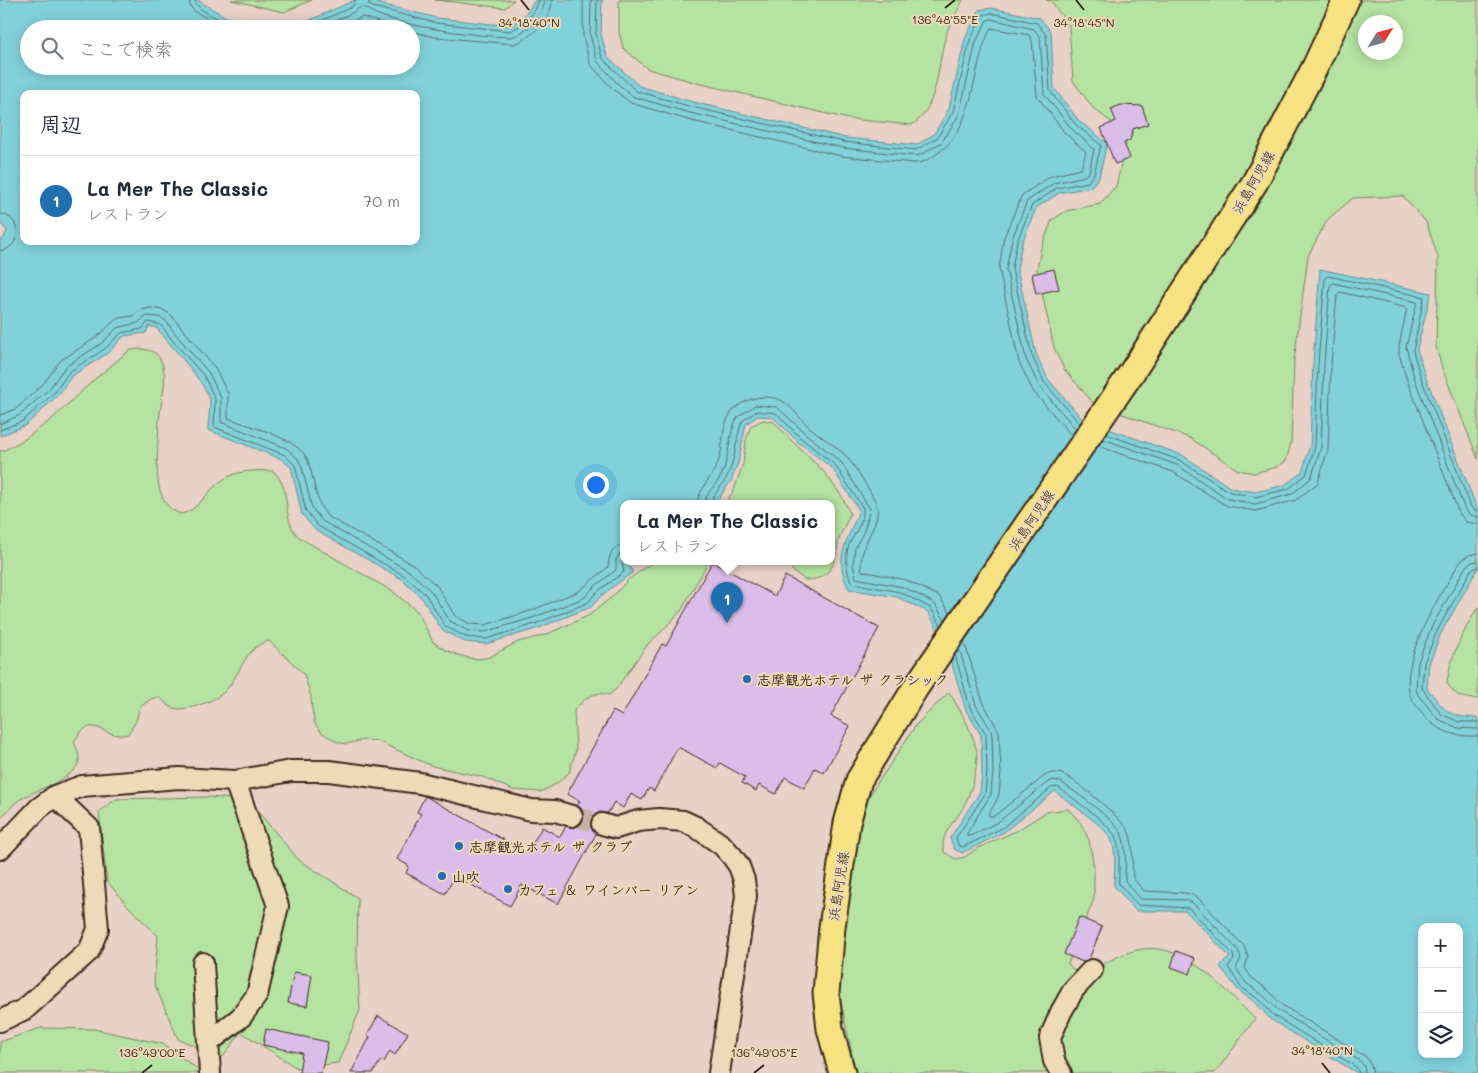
<!DOCTYPE html>
<html lang="ja">
<meta charset="utf-8">
<style>
:root{--surface:#fff;--page:#f6f6f7;--text:#1f2937;--muted:#747a83;--line:#e0e1e3;--accent:#1f6fb2}
body{margin:0;font-family:Mali,"Klee One",sans-serif;background:var(--page);color:var(--text)}
.controls{position:absolute;right:15px;bottom:15px;display:grid;overflow:hidden;border-radius:10px;box-shadow:0 2px 12px #0003}
.controls button{width:45px;height:45px;display:grid;place-items:center;padding:0;border:0;border-bottom:1px solid var(--line);background:var(--surface);color:var(--text);font:25px sans-serif}
.compass{position:absolute;left:1358px;top:15px;width:45px;height:45px;border-radius:50%;background:var(--surface);box-shadow:0 2px 12px #0003;rotate:53deg}
.you{position:absolute;left:595px;top:484px;width:18px;height:18px;margin:-12px;border:4px solid #fff;border-radius:50%;background:#1a73e8;box-shadow:0 0 0 8px #1a73e833}
.badge{display:grid;place-items:center;width:32px;height:32px;border-radius:50%;background:var(--accent);color:#fff;font-size:16px;font-weight:700}
.pin{position:absolute;translate:-50% -41px;filter:drop-shadow(0 1px 2px #0008)}
.pin::after{content:'';position:absolute;top:26px;width:18px;height:15px;background:inherit;clip-path:polygon(0 0,100% 0,50% 100%)}
.popup{position:absolute;left:620px;top:500px;width:215px;height:65px;box-sizing:border-box;display:grid;place-content:center;border-radius:10px;background:var(--surface);filter:drop-shadow(0 1px 4px #0005);font-size:16px;white-space:nowrap;color:var(--muted)}
.popup b{font-size:19px;color:var(--text)}
.popup::after{content:'';position:absolute;left:50%;top:100%;margin-left:-10px;border:10px solid transparent;border-top-color:var(--surface)}
.list{margin:0;padding:0;list-style:none}
h2{display:flex;justify-content:space-between;align-items:center;height:65px;margin:0;padding:0 20px;font-size:21px}
h2 small{font-size:16px;font-weight:400;color:var(--muted)}
.list li{display:grid;grid-template-columns:32px 1fr auto;gap:15px;align-items:center;box-sizing:border-box;height:90px;padding:0 20px;border-top:1px solid var(--line)}
.list b{display:block;font-size:19px;white-space:nowrap}
.list p{margin:0;font-size:16px;white-space:nowrap;color:var(--muted)}
.list em{font-size:16px;font-style:normal;color:var(--muted)}
.icon{flex:none;width:28px;height:28px;fill:none;stroke:currentColor;stroke-width:2;stroke-linecap:round;stroke-linejoin:round}
.map{position:relative;flex:none;width:1478px;height:1073px;overflow:hidden}
.search{position:absolute;background:var(--surface);box-shadow:0 2px 12px #0003;left:20px;top:20px;width:400px;height:55px;display:flex;align-items:center;gap:12px;box-sizing:border-box;padding:0 18px;border-radius:28px;color:var(--muted);font-size:19px}
.panel{position:absolute;background:var(--surface);box-shadow:0 2px 12px #0003;left:20px;top:90px;width:400px;height:155px;border-radius:10px}
.map>svg:first-child{display:block}
.green{fill:#b5e3a2;stroke:#788660;fill-rule:evenodd}
.water{fill:#81d1db;stroke:#658e8f;fill-rule:evenodd}
.lines{fill:none;stroke-linecap:round;stroke-linejoin:round}
.shore{stroke:#576d6a;stroke-width:1}
.building{fill:#dbbdea;stroke:#3b2a1e}
.minor-tunnel{stroke:#c5b0a5;stroke-width:20;stroke-dasharray:20 10;stroke-linecap:butt}
.minor-casing{stroke:#3b2a1e;stroke-width:24}
.major-casing{stroke:#3b2a1e;stroke-width:29}
.minor{stroke:#eed9b8;stroke-width:20}
.major{stroke:#f7e281;stroke-width:25}
.ticks{fill:none;stroke:#3b2a1e;stroke-width:2}
.poi-dot{fill:#1f6fb2;stroke:#eed9b8;stroke-width:2}
.labels{text-anchor:middle;dominant-baseline:central;stroke-width:4;stroke-linejoin:round;paint-order:stroke}
.street-label{font-size:14px;fill:#3b2a1e;stroke:#eed9b8}
.poi-label{font-size:14px;font-weight:bold;fill:#3b2a1e;stroke:#eed9b8;text-anchor:start}
.ticks-label{font-size:12px;text-anchor:middle;fill:#3b2a1e;stroke:#eed9b8;stroke-width:4;stroke-linejoin:round;paint-order:stroke}
</style>
<div class="map">
<svg width="1478" height="1073" viewBox="0 0 1478 1073">
<rect width="100%" height="100%" fill="#e8d1c7"/>
<filter id="ink" filterUnits="userSpaceOnUse"><feTurbulence type="fractalNoise" baseFrequency=".02" numOctaves="2"/><feDisplacementMap in="SourceGraphic" scale="10" xChannelSelector="R" yChannelSelector="G"/><feConvolveMatrix kernelMatrix="1 2 1 2 8 2 1 2 1" color-interpolation-filters="sRGB"/></filter>
<g filter="url(#ink)">
<path class="green" d="M231,0H312L284,12Z
M435,0H514L505,8Z
M619,0H963C958,10 951,21 947,32C937,60 940,108 912,125L849,119L697,83L648,69L623,48L619,32Z
M1046,0H1478V459L1442,368L1436,347L1438,257L1426,222L1403,196L1353,198L1327,220L1308,256L1294,361L1291,443L1286,461L1277,467L1254,473L1238,470L1190,438L1094,404L1064,369L1054,348L1037,269L1041,248L1052,220L1066,211L1100,204L1116,186L1128,135L1093,108L1073,81L1069,26L1051,1ZM1366,22H1396V52H1366Z
M141,349C150,350 156,351 160,359C169,376 162,395 160,413C158,423 159,433 158,443C157,467 153,505 181,514C196,511 204,497 214,487C231,470 251,470 273,471C293,489 281,515 296,534C298,537 302,539 305,541L392,591L418,612L433,642L445,650L461,656L474,659L487,658L518,642L545,635L588,616L612,597L630,578L653,562H708L681,611L661,632L648,644L616,689L609,695C593,690 585,699 574,710L576,750L569,773L556,784L541,792L513,790L483,777L432,766L377,741L364,740L346,744L337,742L321,732L315,724L312,710L311,697L304,674L269,641C245,645 240,677 224,692C216,699 206,703 196,706C190,708 180,710 173,708C167,706 164,700 158,697L151,699L140,707L136,721L128,734C104,741 92,709 74,742C77,749 81,757 78,764C72,780 34,790 19,800C12,805 6,813 0,819V450L3,451L25,439L52,419L96,378L130,350Z
M763,420L774,422L789,438L824,472L841,495L850,513C847,523 842,530 839,539C837,544 838,550 836,555C832,572 823,580 805,580L794,572L787,562H831V504H725L734,490L743,464L746,440L751,426Z
M1478,607V699C1460,698 1457,697 1447,683C1450,655 1464,631 1478,607Z
M949,692C960,710 971,728 976,748C980,765 970,797 961,811C952,825 940,834 944,852L955,859L965,857L976,849L1018,830L1046,812L1068,809L1080,822L1089,840L1094,867V899L1068,964L1075,971L1085,974C1102,965 1119,954 1137,950C1184,939 1225,990 1255,1019L1215,1073H856L838,988L845,874L869,796L916,725Z
M207,797L248,800L299,860L358,898L357,955L360,1010L338,1063L297,1068L241,1032L223,1057L178,1039L154,983L158,936L125,903L107,881L99,812L116,799Z
M40,1028L94,1029L163,1044L200,1071V1073H0V1042Z"/>
<path class="water" d="M0,0H197L226,17L277,29H29V66H411V29H290L355,0H365L437,18L510,26L527,13L535,0H602L601,34L607,56L639,86L693,102L846,138L917,145L934,134L949,109L965,39L979,10L991,8L1040,18L1051,32L1054,88L1079,121L1107,143L1099,177L1091,187L1059,193L1036,208L1022,243L1017,269L1036,354L1048,379L1083,420L1182,455L1231,488L1255,492L1285,485L1302,472L1310,446L1313,363L1320,269L1431,293L1417,349L1424,373L1478,511V568L1441,633L1429,664L1427,688C1445,711 1448,717 1478,718V1073H1357L1270,1019L1257,1004L1238,990L1220,966L1230,957L1186,911H1136L1114,886C1114,872 1117,852 1111,839C1105,826 1068,802 1055,791L1004,832L962,853L954,849L950,838L980,792L982,772L981,735L966,710L945,642L928,612L897,597L849,589C832,559 849,538 859,510L832,468L798,442L773,417L758,416L746,424L738,463L731,481L715,504H623V562H626L633,572L602,595L591,607L536,629L486,644L465,642L442,630L422,598L402,579L315,530L302,514L291,467L281,459L208,430C208,421 210,411 210,402C208,384 169,345 157,328L149,326L146,333L124,336L109,352L72,376L58,395L26,425L0,436V241L4,238L7,231L0,222ZM24,94H416V241H24ZM1422,927H1459V1054H1422Z"/>
<g class="lines">
<path class="shore" d="M189,0L190,6L194,11L227,29
M195,0C197,16 241,26 255,29
M369,0V5L373,7L436,23L510,31C522,26 536,14 539,0
M583,0V36L590,64L613,89L631,103L688,120L841,156L914,163C923,163 928,160 935,155C977,129 970,68 991,28L1029,35L1032,40L1037,96L1065,133L1086,152L1081,169L1051,176L1022,195L1004,237L999,269L1019,362L1033,391L1072,436
M591,0L590,35L597,61L618,84L634,97L690,113L843,148L916,156L922,154L942,142L959,115L976,42L987,20L991,19L1034,29L1040,37L1044,94L1071,128L1094,149L1089,172L1085,176L1054,183L1027,201L1012,239L1006,269L1026,359L1039,386L1076,429
M597,0L596,34L602,58L636,91L692,107L844,142L916,150L937,138L953,112L970,40L983,15L991,13L1037,23L1046,35L1050,91L1076,125L1101,145L1094,174L1088,182L1057,188L1032,205L1017,241L1012,269L1032,356L1044,382L1080,424
M302,29L352,7L354,4L355,0
M318,29L354,12L362,6C383,25 480,37 511,37C525,33 544,16 545,0
M336,29L362,17L401,29
M411,31L434,37L514,44C531,38 552,19 552,0
M0,214C22,215 23,249 0,251
M0,415L16,409L44,383L60,361L97,337L113,322L119,318L133,316L141,310L150,308L163,310L170,314L215,368L228,394V418C250,427 300,438 308,461C315,481 314,499 327,516L414,565L437,586L455,616L470,624L485,625L530,611L579,591L608,567C609,556 611,548 623,544
M0,424L20,415L50,388L65,367L102,343L117,328L138,323L147,316L159,317L165,320L178,337L209,373L221,398V422L286,448L298,459L301,464L312,508L322,521L409,571L431,591L450,621L468,631L485,632L532,618L584,598L594,587L616,570V559L623,551
M0,430L23,421L55,392L69,372L106,348L121,333L142,329L148,322L161,325L173,341L204,376L215,399L214,427L285,455L295,465L306,511L318,526L405,576L426,595L445,626L466,637L486,639L535,624L587,603L598,591L624,572L622,563L623,559
M1106,434L1179,460L1230,492L1255,497L1288,489L1306,475L1315,447L1318,363L1325,278L1328,276L1424,297L1413,351L1420,375L1471,507L1474,510L1478,511
M1103,439L1177,465L1228,499L1255,504L1292,494L1311,478L1321,448L1324,364L1330,286L1333,283L1417,302L1406,347L1414,377L1465,510L1470,515L1478,517
M1098,446L1173,472L1227,506L1256,511L1296,500L1318,483L1328,449L1331,364L1337,295L1340,292L1407,308L1399,346V354L1407,380L1459,513L1466,522L1478,524
M697,504C698,489 715,475 720,457C723,444 722,425 731,413C741,399 762,394 778,399C790,403 800,419 809,427C821,437 834,444 845,455C853,463 871,492 876,503C884,522 856,546 862,571L906,580L939,596L950,613
M705,504C705,492 717,485 722,474C730,456 728,435 737,418L755,405L777,407L806,434L841,462L870,509L864,531L855,548L853,565L856,578L903,587L934,603L945,620
M711,504C712,495 721,488 725,480C736,463 735,440 742,421L757,411L776,413L802,439L835,465L863,508C865,521 854,533 849,545C845,555 846,573 852,583L900,592L931,608L941,626
M1478,553L1469,555L1461,561C1441,592 1402,655 1409,692C1411,700 1418,708 1423,714C1437,732 1456,737 1478,736
M1478,561L1472,562L1466,566L1431,628L1418,662L1416,689L1418,695L1438,719L1458,728L1478,729
M1478,567L1471,570L1437,631L1424,663L1422,688L1441,714L1459,722H1478
M964,641L983,702L999,732L1001,772L999,794L996,802L988,814L989,816H994L1046,775C1051,773 1056,772 1062,774C1074,778 1124,820 1129,832C1134,847 1132,863 1133,878L1144,891L1186,893L1197,897L1244,946L1248,957L1245,968L1251,977L1268,990L1282,1005L1366,1057L1371,1065L1373,1073
M959,648L976,705L991,730L992,735L993,772L991,794L967,833V836H970L998,822L1048,782L1054,780L1061,782C1075,792 1116,820 1122,835C1127,849 1125,866 1125,881L1141,899L1186,900L1193,903L1238,950L1241,958L1236,968L1246,983L1264,996L1278,1010L1360,1061L1364,1066L1365,1073
M955,655L970,707L986,734L987,772L985,794L956,838L958,845L963,847L1002,828L1051,788L1058,787C1072,798 1108,822 1115,836C1122,849 1118,869 1119,884L1138,905L1189,908L1233,954L1234,960L1228,967L1241,987L1260,1000L1273,1015L1356,1067L1359,1073"/>
</g>
<path class="building" d="M1121,105L1142,106L1148,124L1133,129L1130,140L1124,143L1130,158L1115,164L1101,128L1116,121L1111,109Z
M1054,269L1059,289L1036,294L1032,274Z
M712,562L775,596L785,576L879,628L831,716L850,726L824,773L815,768L804,788L785,777L776,794L759,785L756,791L742,783L745,777L720,763L717,768L678,747L654,791L649,788L642,800L631,794L623,808L614,802L608,813L600,812L593,816L591,820L590,826L596,834L558,904L522,885L510,906L455,876L445,894L406,873L409,866L397,859L421,814L417,812L425,796L527,853L542,827L560,837L566,826L574,828L580,824L583,820L584,814L581,808L577,806L580,801L567,794L613,711L622,716L662,644L666,646Z
M1079,917L1102,927L1089,959L1083,962L1064,954Z
M1176,951L1195,958L1190,974L1171,967Z
M294,972L312,975L307,1006L288,1003Z
M378,1016L408,1033L395,1055L390,1051L384,1062L381,1060L373,1073H351L370,1037L367,1035Z
M266,1029L328,1042L321,1073H299L302,1053L263,1045Z"/>
<g class="lines">
<path class="minor-tunnel" d="M572,816L602,824"/>
<defs>
<path id="minor" d="M602,824L616,828L638,821L659,819L683,821L696,827L722,845L732,856L739,866L744,880L746,896L719,1073
M0,849L39,808L55,796L82,786L179,778L235,781L291,771H329L420,783L531,810L555,811L572,816
M203,963L210,1073
M0,1021L25,1009L89,951L98,929L89,828L55,796
M208,1043L241,1017L257,995L278,906L235,781
M1061,1073L1054,1061L1050,1038L1061,1012L1074,989L1092,970"/>
<path id="major" d="M842,1073L830,1029L826,993L832,927L847,823L859,780L916,687L1132,372L1255,182L1315,67L1346,0"/>
</defs>
<use href="#minor" class="minor-casing"/>
<use href="#major" class="major-casing"/>
<use href="#minor" class="minor"/>
<use href="#major" class="major"/>
</g>
</g>
<path class="ticks" d="M521,0L529,10M1076,0L1084,10M945,8L955,0M1322,1063L1330,1073M142,1073L152,1065M754,1073L764,1065"/>
<g class="poi-dot">
<circle cx="747" cy="679" r="5"/>
<circle cx="459" cy="846" r="5"/>
<circle cx="442" cy="876" r="5"/>
<circle cx="508" cy="889" r="5"/>
</g>
<g class="labels">
<g class="street-label">
<text transform="translate(1253 182) rotate(-60)">浜島阿児線</text>
<text transform="translate(1031 520) rotate(-56)">浜島阿児線</text>
<text transform="translate(838 886) rotate(-81)">浜島阿児線</text>
</g>
<g class="poi-label">
<text x="757" y="679">志摩観光ホテル ザ クラシック</text>
<text x="469" y="846">志摩観光ホテル ザ クラブ</text>
<text x="452" y="876">山吹</text>
<text x="518" y="889">カフェ ＆ ワインバー リアン</text>
</g>
</g>
<g class="ticks-label">
<text x="945" y="24">136°48'55"E</text>
<text x="529" y="27">34°18'40"N</text>
<text x="1084" y="27">34°18'45"N</text>
<text x="1322" y="1055">34°18'40"N</text>
<text x="152" y="1057">136°49'00"E</text>
<text x="764" y="1057">136°49'05"E</text>
</g>
</svg>
<div class="controls">
<button>+</button>
<button>−</button>
<button><svg class="icon" aria-label="layers" viewBox="0 0 24 24"><path d="M12 4l9 5-9 5-9-5zM3 14l9 5 9-5"/></svg></button>
</div>
<svg class="compass" viewBox="-18 -18 36 36"><path d="M0-13l5 13h-10z" fill="#e53935"/><path d="M0 13l5-13h-10z" fill="#747a83"/></svg>
<div class="you"></div>
<div class="pin badge" style="left:727px;top:623px">1</div>
<div class="popup"><b>La Mer The Classic</b>レストラン</div>
<div class="search"><svg class="icon" aria-label="search" viewBox="0 0 24 24"><circle cx="10" cy="10" r="6"/><path d="M15 15l6 6"/></svg>ここで検索</div>
<section class="panel">
<h2>周辺<small></small></h2>
<ul class="list">
<li><span class="badge">1</span><div><b>La Mer The Classic</b><p>レストラン</p></div><em>70 m</em></li>
</ul>
</section>
</div>
